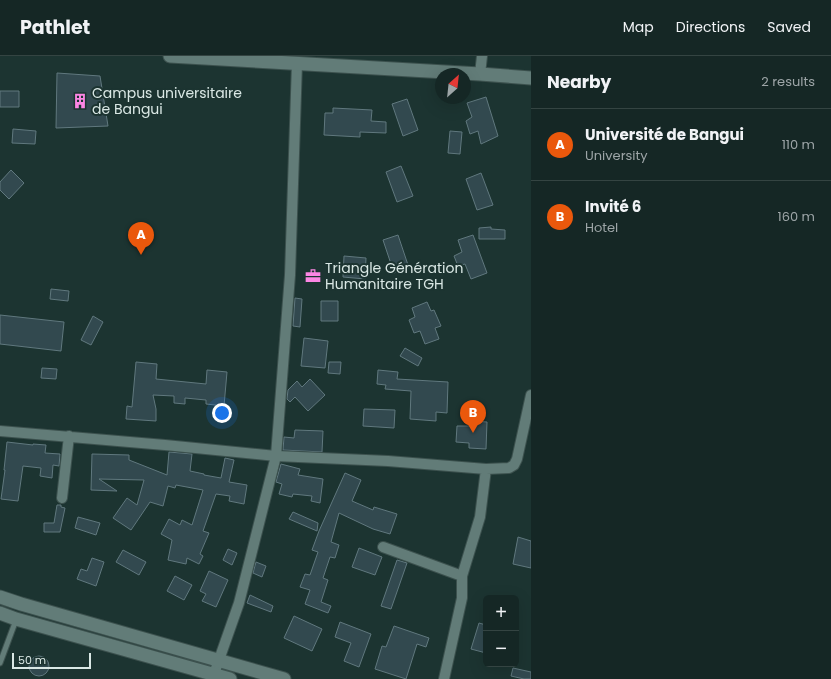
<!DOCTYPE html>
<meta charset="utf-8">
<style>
:root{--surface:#152725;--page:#223332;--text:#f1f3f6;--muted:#9da5a7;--line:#344442;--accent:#ea580c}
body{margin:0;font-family:Poppins,sans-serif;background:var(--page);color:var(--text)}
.controls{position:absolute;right:12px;bottom:12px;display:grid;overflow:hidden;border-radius:6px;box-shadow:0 4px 16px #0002}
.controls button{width:36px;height:36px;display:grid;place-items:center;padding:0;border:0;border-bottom:1px solid var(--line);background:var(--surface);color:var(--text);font:20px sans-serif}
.compass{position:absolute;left:435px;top:12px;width:36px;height:36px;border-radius:50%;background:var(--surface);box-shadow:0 4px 16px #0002;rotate:27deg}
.scale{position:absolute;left:12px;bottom:10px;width:79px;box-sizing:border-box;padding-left:4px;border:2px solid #dae8e5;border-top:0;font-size:11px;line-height:14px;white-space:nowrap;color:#dae8e5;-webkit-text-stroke:3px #1c3431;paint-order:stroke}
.you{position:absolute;left:222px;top:357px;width:14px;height:14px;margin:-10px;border:3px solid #fff;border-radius:50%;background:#1a73e8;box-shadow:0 0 0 6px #1a73e833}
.badge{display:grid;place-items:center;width:26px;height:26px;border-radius:50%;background:var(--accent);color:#fff;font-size:13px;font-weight:700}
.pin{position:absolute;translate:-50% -33px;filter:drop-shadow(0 1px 2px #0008)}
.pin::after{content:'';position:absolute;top:21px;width:14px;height:12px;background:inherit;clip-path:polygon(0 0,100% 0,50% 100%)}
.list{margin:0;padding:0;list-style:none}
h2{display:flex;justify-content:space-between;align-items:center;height:52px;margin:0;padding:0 16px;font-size:17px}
h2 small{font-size:13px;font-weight:400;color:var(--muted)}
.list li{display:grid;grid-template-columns:26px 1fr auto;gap:12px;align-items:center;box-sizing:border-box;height:72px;padding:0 16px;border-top:1px solid var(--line)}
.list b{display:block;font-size:15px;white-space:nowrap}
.list p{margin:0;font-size:13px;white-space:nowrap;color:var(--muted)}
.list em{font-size:13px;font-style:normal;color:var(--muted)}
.map{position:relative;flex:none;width:531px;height:623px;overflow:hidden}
header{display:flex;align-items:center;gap:24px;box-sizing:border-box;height:56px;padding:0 20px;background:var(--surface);border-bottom:1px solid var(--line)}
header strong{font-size:19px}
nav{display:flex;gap:22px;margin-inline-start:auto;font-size:14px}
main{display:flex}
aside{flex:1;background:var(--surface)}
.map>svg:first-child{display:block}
.building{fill:#32494f;stroke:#60787e}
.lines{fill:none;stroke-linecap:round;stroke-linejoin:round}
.service-casing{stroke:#3c514e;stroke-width:7}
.minor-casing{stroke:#3c514e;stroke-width:12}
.tertiary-casing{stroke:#3c514e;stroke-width:15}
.service{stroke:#627c78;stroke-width:5}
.minor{stroke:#627c78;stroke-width:10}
.tertiary{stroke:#627c78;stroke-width:13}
.labels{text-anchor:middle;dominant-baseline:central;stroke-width:4;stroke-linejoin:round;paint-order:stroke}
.poi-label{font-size:14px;fill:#dae8e5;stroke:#1c3431;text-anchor:start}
</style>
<header>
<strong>Pathlet</strong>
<nav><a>Map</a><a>Directions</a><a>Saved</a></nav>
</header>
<main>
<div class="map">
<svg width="531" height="623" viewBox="0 0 531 623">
<rect width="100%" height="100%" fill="#1c3431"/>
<path class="building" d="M57,17L100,20L108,70L56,72Z
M0,35H19V51H0Z
M486,41L498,80L481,88L478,75L470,78L466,65L472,61L467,47Z
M407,43L418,74L403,80L392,48Z
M333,52L372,54L371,65L386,66V77L360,76V81L324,79L325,57H333Z
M13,73L36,75L35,88L12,87Z
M450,75L462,76L460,98L448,97Z
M401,110L413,140L397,146L386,116Z
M11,114L24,127L9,143L0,134V126Z
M481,117L493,149L477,154L466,123Z
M491,171V173L505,174V183H479V172Z
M398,179L409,212L394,217L383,184Z
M473,179L487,217L471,223L465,208L458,210L454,200L462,196L458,184Z
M344,200L366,202L365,223L343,221Z
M51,233L69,235L68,245L50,243Z
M295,242L302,243L300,271L293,270Z
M321,245H338V265H321Z
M427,246L431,255L434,254L441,270L435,272L439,283L425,288L420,275L414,277L409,264L415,261L412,252Z
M0,259L64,266L61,295L0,288Z
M93,260L103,266L91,289L81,284Z
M304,282L328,285L325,312L301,310Z
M405,292L422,302L418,310L400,300Z
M136,306L157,308L156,323L206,328L207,314L227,316L224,350L206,348V344L185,342V348L174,347V340L153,339L156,353V365L126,363L127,350L132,351Z
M329,306H341L340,318L328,317Z
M42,312L57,313L56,323L41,322Z
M378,314L398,316L397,323L448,326L447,357L436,356V365L410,363L411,335L385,333L386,329L377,328Z
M310,323L325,339L308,355L295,341L290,346L287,343L288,334L297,325L302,331Z
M364,353L395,354L394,372L363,370Z
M472,365L487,366L486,393L469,392V387L456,386L457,370H472Z
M295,374L323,375L322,396L283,394L284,381L294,382Z
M7,386L33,389V388L46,389L45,397L60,398L59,410L53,409L52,422L40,420L41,412L23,410L18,445L1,443L5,414H4Z
M169,396L192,398L190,415L204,418V419L221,422L225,402L234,404L229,426L247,429L244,448L229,445L230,440L216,438L203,475L209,477L200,498L203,500L199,508L187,502L186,508L168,504L172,484L161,478L169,463L180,469L182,464L192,469L203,434L176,429L175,432L168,430L163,450L150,446L131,474L113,462L127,442L137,449L144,424L99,423L117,435L91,434L92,398L129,399V404L167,419Z
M281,408L300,413L298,419L323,423L320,447L311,445L312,440L293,438L292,441L279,438L282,428L276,426Z
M345,417L361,424L352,445L373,454L374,451L397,458L390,478L373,473L339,457L331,486L339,489L335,502L330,501L323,522L328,524L321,546L331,550L328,557L305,548L310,534L300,531L305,518L310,519L318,496L312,494L319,475Z
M57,449H61V451L65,452L60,476H44V467H54Z
M293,456L318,467L317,475L289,463Z
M78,461L100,467L96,479L75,472Z
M518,481L531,485V512L513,508Z
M359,492L382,501L375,519L352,511Z
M228,493L237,497L232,509L223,504Z
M123,494L146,506L139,519L116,506Z
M92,502L104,506L96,530L77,523L81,513L87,515Z
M397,504L407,507L391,553L381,550Z
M256,506L266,510L262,521L253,517Z
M209,515L228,524L216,551L202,545L206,538L200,535Z
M175,520L192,529L184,544L167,535Z
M250,539L273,550L271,556L247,547Z
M294,560L322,573L312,595L284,582Z
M340,566L371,578L359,611L344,605L351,587L335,581Z
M479,567L486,569V597L471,593Z
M394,570L429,582L426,591L417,588L406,623L375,613L382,590L386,591Z
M29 610a10 10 0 1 1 20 0a10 10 0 1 1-20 0Z
M513,612L531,616V623H524L511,620Z"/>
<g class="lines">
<defs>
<path id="service" d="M0,607L16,564"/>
<path id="minor" d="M480,18L482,0
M0,375L165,389L276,400L388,405L486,413L509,412L514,409L517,403L531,339
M62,442L69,380
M383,491L462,520
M214,618L239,547L276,400L290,219L297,7
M444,623L462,542V520L480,461L486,413"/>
<path id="tertiary" d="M170,0L480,18L531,22
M0,541L21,548L284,623
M0,557L16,563L230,623"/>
</defs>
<use href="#service" class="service-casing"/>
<use href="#minor" class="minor-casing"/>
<use href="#tertiary" class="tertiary-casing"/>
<use href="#service" class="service"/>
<use href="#minor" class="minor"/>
<use href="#tertiary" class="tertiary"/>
</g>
<defs>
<symbol id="building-bare" viewBox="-9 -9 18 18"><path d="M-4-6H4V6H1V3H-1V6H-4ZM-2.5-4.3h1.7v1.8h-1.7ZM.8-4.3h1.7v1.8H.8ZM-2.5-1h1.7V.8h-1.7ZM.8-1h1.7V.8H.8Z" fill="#fc86e4" stroke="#1c3431" stroke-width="2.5" paint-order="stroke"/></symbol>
<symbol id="office-bare" viewBox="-9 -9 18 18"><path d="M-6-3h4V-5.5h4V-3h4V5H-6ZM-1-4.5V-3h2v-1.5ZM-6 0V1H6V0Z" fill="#fc86e4" stroke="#1c3431" stroke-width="2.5" paint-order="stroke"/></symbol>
</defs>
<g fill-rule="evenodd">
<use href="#building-bare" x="69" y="34" width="22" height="22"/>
<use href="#office-bare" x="302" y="209" width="22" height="22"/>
</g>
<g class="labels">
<g class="poi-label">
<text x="92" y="37">Campus universitaire<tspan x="92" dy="16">de Bangui</tspan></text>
<text x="325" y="212">Triangle Génération<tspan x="325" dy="16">Humanitaire TGH</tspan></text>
</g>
</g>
</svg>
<div class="controls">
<button>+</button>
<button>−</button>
</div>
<svg class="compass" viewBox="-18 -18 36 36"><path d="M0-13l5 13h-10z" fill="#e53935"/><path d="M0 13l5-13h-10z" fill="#9da5a7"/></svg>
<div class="scale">50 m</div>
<div class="you"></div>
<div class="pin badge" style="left:141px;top:199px">A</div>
<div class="pin badge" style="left:473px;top:377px">B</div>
</div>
<aside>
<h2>Nearby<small>2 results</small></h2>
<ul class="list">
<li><span class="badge">A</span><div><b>Université de Bangui</b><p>University</p></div><em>110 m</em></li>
<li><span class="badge">B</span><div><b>Invité 6</b><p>Hotel</p></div><em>160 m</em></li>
</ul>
</aside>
</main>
